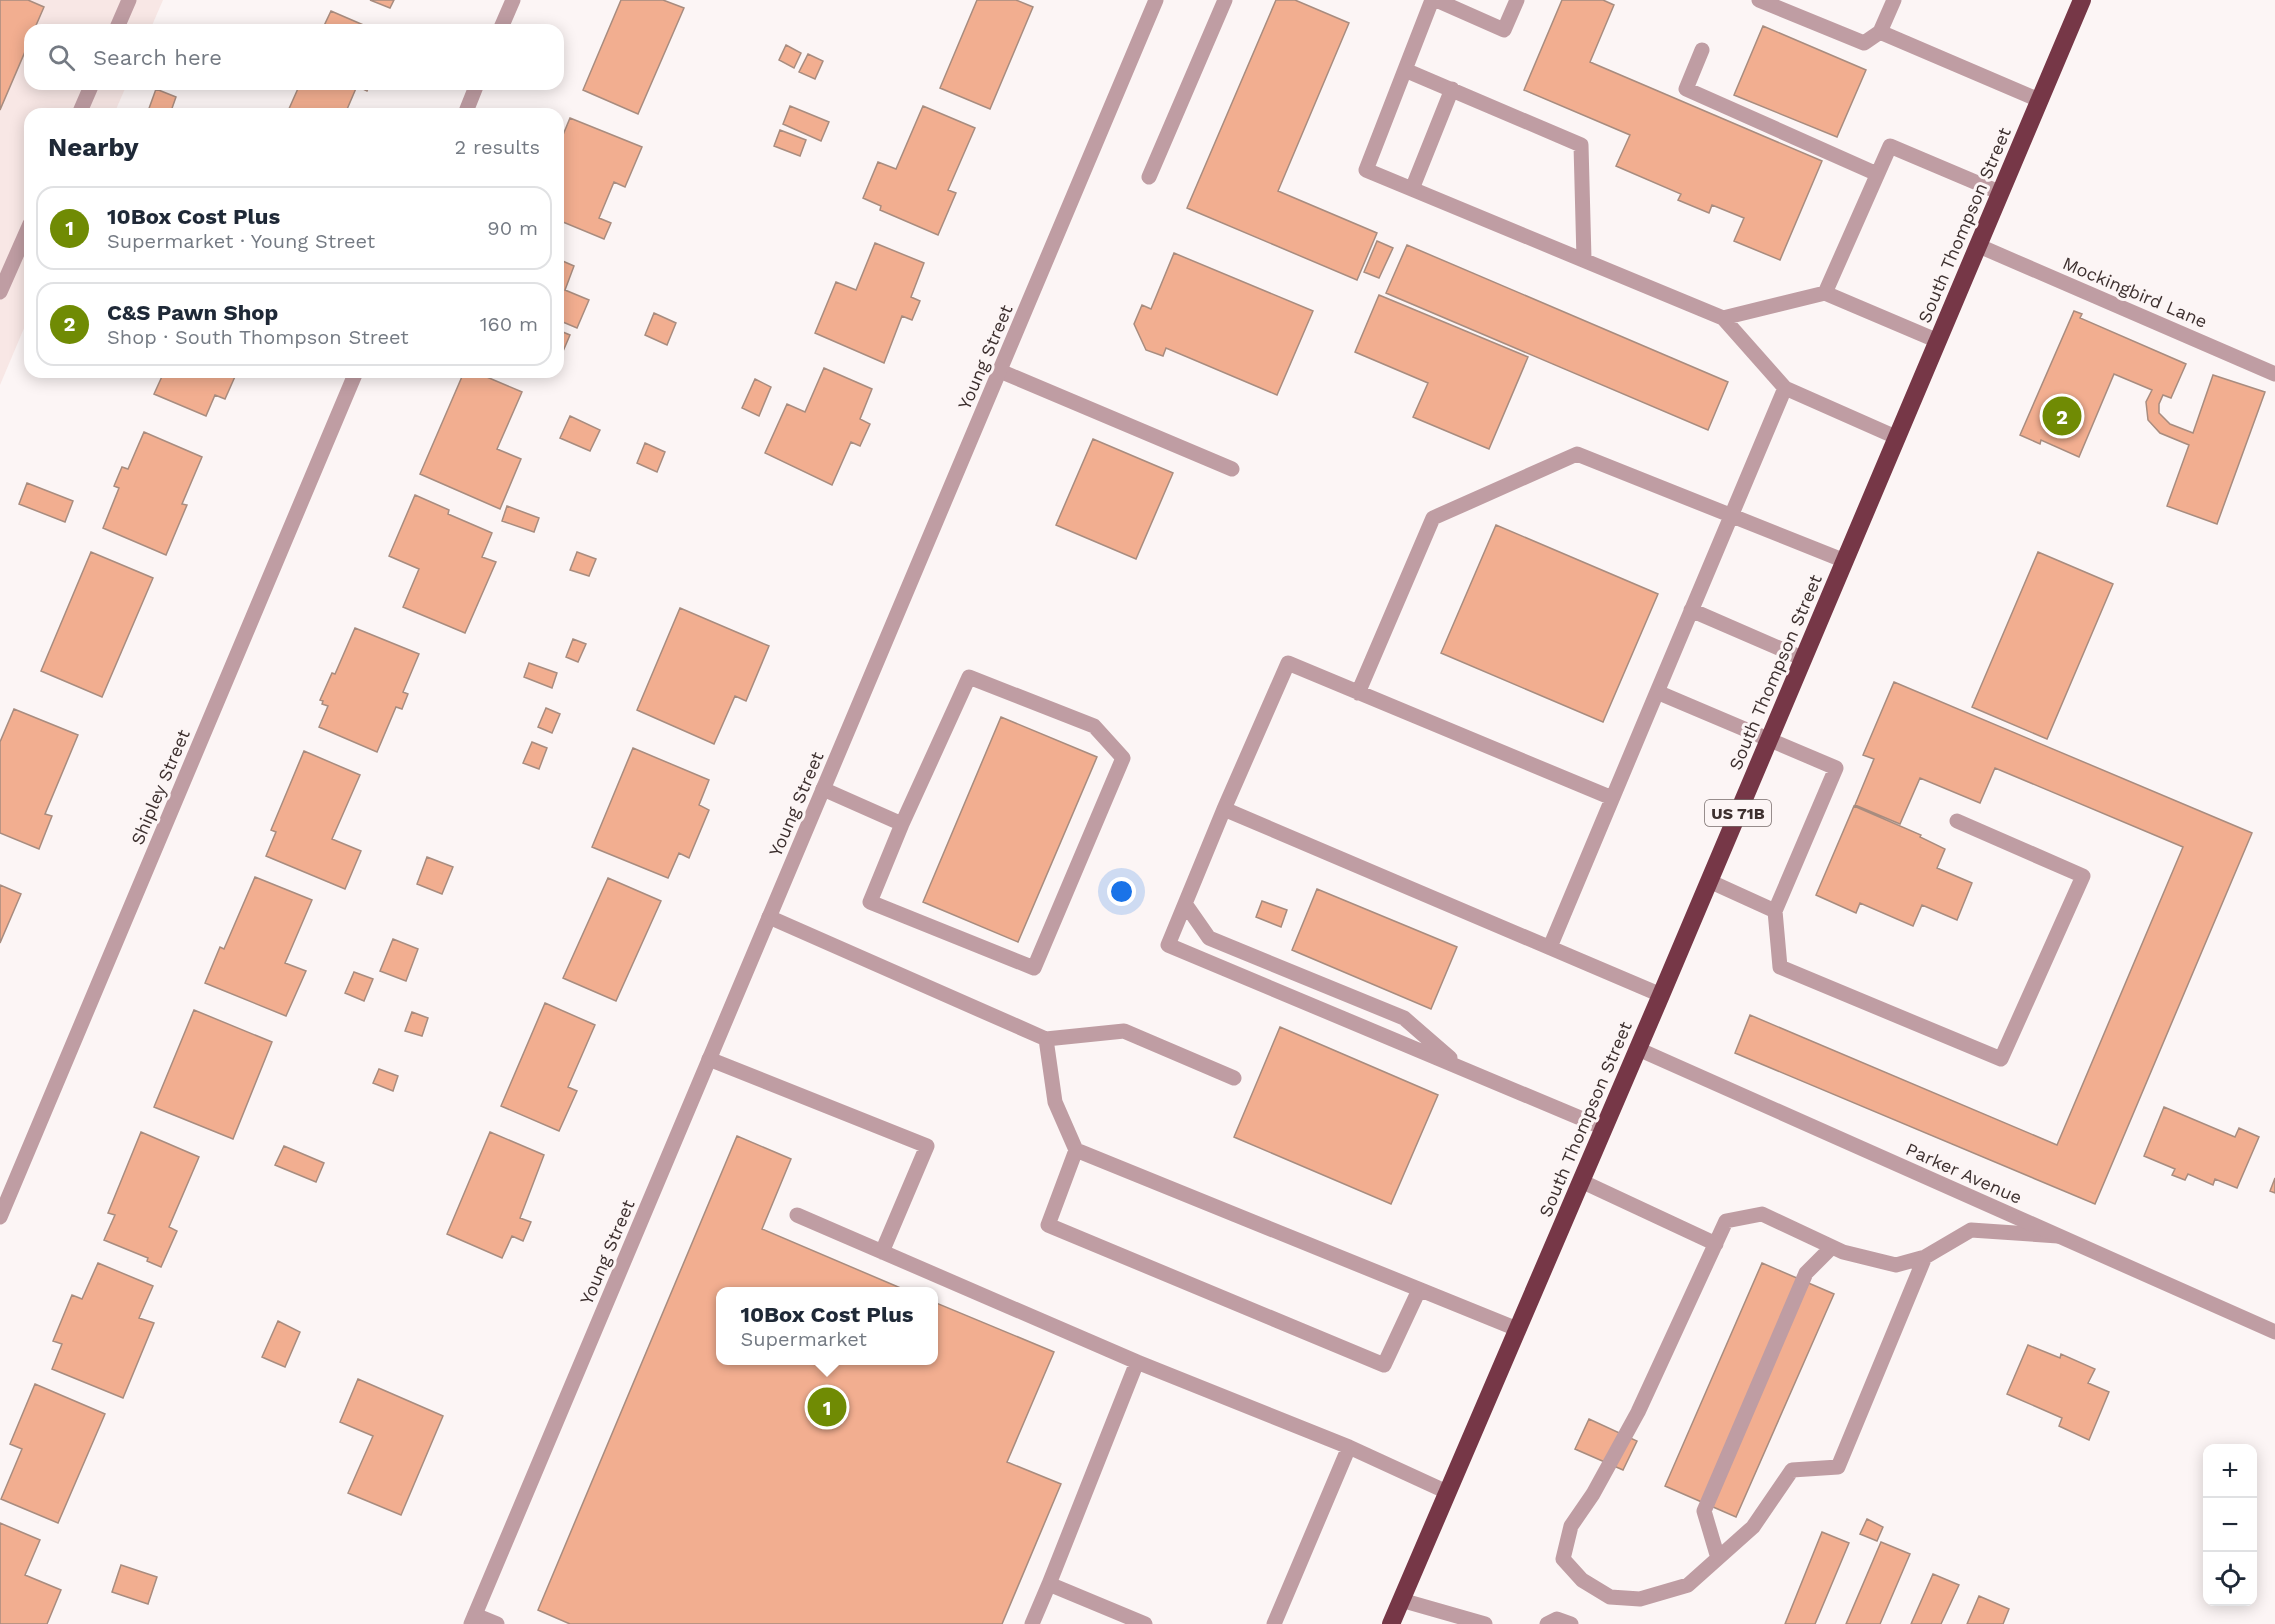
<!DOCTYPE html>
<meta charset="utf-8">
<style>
:root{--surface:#fff;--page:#f6f6f7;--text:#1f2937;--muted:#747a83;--line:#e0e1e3;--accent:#708b04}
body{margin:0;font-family:"Work Sans",sans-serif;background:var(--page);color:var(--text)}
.controls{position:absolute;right:18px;bottom:18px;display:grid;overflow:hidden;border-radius:12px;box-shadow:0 3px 15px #0003}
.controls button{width:54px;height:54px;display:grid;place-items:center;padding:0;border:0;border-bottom:2px solid var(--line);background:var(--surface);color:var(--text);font:30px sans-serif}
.you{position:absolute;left:1122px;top:892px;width:21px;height:21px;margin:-15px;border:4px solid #fff;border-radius:50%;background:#1a73e8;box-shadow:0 0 0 9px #1a73e833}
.badge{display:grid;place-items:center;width:39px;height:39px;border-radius:50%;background:var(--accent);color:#fff;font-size:20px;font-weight:700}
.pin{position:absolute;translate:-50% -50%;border:3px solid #fff;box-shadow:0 2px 6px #0006}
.popup{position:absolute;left:716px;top:1287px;width:222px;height:78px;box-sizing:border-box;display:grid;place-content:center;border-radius:12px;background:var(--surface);filter:drop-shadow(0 2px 4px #0005);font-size:20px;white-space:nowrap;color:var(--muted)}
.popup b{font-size:22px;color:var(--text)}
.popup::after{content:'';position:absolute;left:50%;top:100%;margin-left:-12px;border:12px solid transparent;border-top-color:var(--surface)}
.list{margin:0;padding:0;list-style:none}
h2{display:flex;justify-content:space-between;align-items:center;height:78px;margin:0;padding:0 24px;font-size:26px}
h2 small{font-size:20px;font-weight:400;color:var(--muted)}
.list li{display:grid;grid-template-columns:39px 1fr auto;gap:18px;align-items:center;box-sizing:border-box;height:84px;margin:0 12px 12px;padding:0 12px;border:2px solid var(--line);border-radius:18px}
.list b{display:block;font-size:22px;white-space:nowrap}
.list p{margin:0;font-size:20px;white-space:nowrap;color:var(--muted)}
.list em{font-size:20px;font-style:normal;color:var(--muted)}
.icon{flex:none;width:33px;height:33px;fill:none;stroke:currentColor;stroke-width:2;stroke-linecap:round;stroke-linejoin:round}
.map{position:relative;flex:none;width:2275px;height:1624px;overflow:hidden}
.search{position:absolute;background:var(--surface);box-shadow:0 3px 15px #0003;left:24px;top:24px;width:540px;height:66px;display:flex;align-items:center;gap:15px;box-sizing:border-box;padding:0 21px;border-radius:18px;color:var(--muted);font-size:22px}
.panel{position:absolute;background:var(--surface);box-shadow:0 3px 15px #0003;left:24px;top:108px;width:540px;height:270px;border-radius:18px}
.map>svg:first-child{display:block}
.built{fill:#f8e7e5}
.building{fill:#f2ae90;stroke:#a88c7f;stroke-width:1.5}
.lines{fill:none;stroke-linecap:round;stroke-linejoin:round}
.lane{stroke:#bf9da3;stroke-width:15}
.street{stroke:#bf9da3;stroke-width:15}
.highway{stroke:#763747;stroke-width:18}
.labels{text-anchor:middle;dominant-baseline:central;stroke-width:6;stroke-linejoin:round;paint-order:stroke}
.shield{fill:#fcf5f5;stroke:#766b6a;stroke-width:1.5}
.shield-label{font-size:16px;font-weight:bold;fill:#3d302f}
.street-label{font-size:18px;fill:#3d302f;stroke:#fcf5f5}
</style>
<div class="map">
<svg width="2275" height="1624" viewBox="0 0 2275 1624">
<rect width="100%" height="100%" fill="#fcf5f5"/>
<path class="built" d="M0,0H163L150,30H30V84H127L114,114H30V314L0,385Z"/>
<path class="building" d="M0,0H28L44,7L34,30H30V40L0,110Z
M370,0H394L390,8Z
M621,0H663L684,8L638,114L583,90Z
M977,0H1016L1033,7L990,109L940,88Z
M1276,0H1295L1349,23L1278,191L1377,233L1357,280L1187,208Z
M1562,0H1603L1614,5L1590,62L1822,161L1780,260L1734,241L1744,218L1712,205L1709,213L1678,200L1681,194L1616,166L1630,135L1524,90Z
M331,11L375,30H322Z
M1763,26L1866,70L1837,137L1734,95Z
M786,45L801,53L794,68L779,60Z
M808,54L823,61L815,79L799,72Z
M300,84H370L367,91L357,86L345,114H296L288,111Z
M156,89L176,97L170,114H147Z
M790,106L829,122L821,141L783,124Z
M923,106L975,128L948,190L956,193L938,235L880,210L881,206L863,198L878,162L896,169Z
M570,118L642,147L625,187L614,182L599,218L611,223L604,239L558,220V147Z
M780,130L806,140L800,156L774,146Z
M1377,241L1393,248L1379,278L1364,272Z
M875,243L924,263L911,297L920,301L912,320L902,316L884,363L815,333L836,282L856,290Z
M1407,245L1728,382L1708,430L1386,293Z
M1174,253L1313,311L1277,395L1166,348L1163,356L1146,350L1134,324L1142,305L1151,309Z
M558,259L574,266L565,290L589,300L577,328L558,320Z
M1379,295L1528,357L1489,449L1413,417L1428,383L1355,352Z
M2074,311L2082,314L2080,318L2186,364L2171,398L2163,395L2159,404V413L2170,424L2193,433L2213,375L2265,392L2217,524L2167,506L2189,445L2160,433L2148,420L2146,402L2152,390L2114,374L2079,457L2041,440L2040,444L2020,435Z
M654,313L676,323L667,345L645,335Z
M558,330L570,335L558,363Z
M824,368L872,389L860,419L870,424L860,446L851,442L832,485L765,453L787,404L805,412Z
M164,372H237L225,399L215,395L206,416L154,394Z
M464,372H475L522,392L497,449L521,459L500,509L420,474Z
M755,379L771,387L759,416L742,408Z
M570,416L600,430L590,451L560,438Z
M144,432L202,457L182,504L187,505L166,555L103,528L119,488L114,486L122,467L128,469Z
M1093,439L1173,473L1136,559L1056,525Z
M645,443L665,452L657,472L637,463Z
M27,483L73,501L65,522L19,504Z
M415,495L449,510L448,514L492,533L482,557L496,562L465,633L403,607L419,569L389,556Z
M507,506L539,518L534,532L502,521Z
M1496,525L1658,594L1603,722L1441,653Z
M91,552L153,578L102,697L41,671Z
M577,552L596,559L589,576L570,570Z
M2038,552L2113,584L2047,739L1972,707Z
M680,608L769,646L746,701L735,696L714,744L637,710Z
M355,628L419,654L403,692L408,694L402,709L396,707L377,752L319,727L328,706L322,704L323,701L320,700L332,673L335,674Z
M573,639L586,644L578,662L566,657Z
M529,663L557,673L552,688L524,677Z
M1894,682L2252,833L2095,1204L1735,1053L1750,1015L2057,1145L2183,847L1995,768L1980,803L1920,778L1900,824L1855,805L1874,759L1863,755Z
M546,708L560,714L552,733L538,727Z
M14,709L78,735L45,814L52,816L39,849L0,833V742Z
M1001,717L1097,757L1018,942L923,902Z
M532,742L547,748L539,769L523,763Z
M633,748L709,780L699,805L709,810L689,858L679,853L668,878L592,847Z
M304,751L360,775L332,839L361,851L345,889L266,856L276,832L271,830Z
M1854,806L1921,835L1920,837L1945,849L1937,868L1972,883L1957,920L1922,905L1913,926L1860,903L1856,913L1816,895Z
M427,857L453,867L442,894L417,884Z
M255,877L312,900L285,963L306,971L286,1016L205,983L220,947L224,949Z
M608,878L661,901L616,1001L563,978Z
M0,885L21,894L0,943Z
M1317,889L1457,947L1431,1009L1292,950Z
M1262,901L1287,910L1281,927L1256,917Z
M393,939L418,949L406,981L380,971Z
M354,972L373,979L364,1001L345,993Z
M545,1003L595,1025L568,1087L577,1091L559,1131L501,1106Z
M194,1010L272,1042L233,1139L154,1107Z
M412,1012L428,1018L422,1036L405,1031Z
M1280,1027L1438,1095L1391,1204L1234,1137Z
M379,1069L398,1076L393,1091L373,1083Z
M2164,1107L2235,1137L2239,1128L2259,1137L2237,1188L2215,1179L2213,1185L2188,1174L2185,1180L2172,1175L2175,1169L2144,1156Z
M141,1132L199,1157L169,1227L177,1231L161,1267L147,1261L148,1258L104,1240L115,1215L108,1213Z
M490,1132L544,1155L520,1218L531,1222L523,1241L512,1236L502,1258L447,1234Z
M737,1136L791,1159L762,1229L910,1292H720V1360H934V1302L1054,1352L1007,1462L1061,1484L1002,1624H570L538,1610Z
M284,1146L324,1163L316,1182L275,1165Z
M2275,1178V1193L2270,1191Z
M98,1263L153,1286L139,1318L154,1323L123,1398L52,1369L62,1344L53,1341L72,1295L82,1299Z
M1762,1263L1834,1294L1736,1517L1665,1486Z
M278,1321L300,1332L285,1367L262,1357Z
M2028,1345L2060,1358L2061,1354L2095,1369L2088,1383L2109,1392L2089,1440L2059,1426L2062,1418L2007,1394Z
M358,1379L443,1416L401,1515L348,1493L373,1436L340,1422Z
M35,1384L105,1414L58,1523L1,1499L22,1449L10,1444Z
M1589,1419L1637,1441L1623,1470L1575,1449Z
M1867,1519L1883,1527L1877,1541L1860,1534Z
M0,1523L40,1540L25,1575L61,1590L47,1624H0Z
M1822,1532L1849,1543L1815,1624H1785Z
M1881,1542L1910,1554L1880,1624H1846Z
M121,1565L157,1577L148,1604L112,1592Z
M1933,1574L1959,1585L1941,1624H1911Z
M1979,1596L2009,1609L2003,1624H1967Z"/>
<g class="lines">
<path class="lane" d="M1432,0L1366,170L1723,318L1785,388L1898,438
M1436,0L1504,30L1517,0
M1759,0L1864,43L1880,32
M1894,0L1880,32L2039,100
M116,30L129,0
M1702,50L1686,89L1877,174
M1405,70L1581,145L1584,259
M79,114L92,84
M1149,177L1225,0
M1412,189L1452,89
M1979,246L2275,374
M0,292L30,224
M1723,318L1825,293
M1938,341L1825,293L1890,146L2001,193
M1000,371L1232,469
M1691,610L1804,659
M969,677L1094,726L1123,758L1034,968L870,902L902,824Z
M1657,692L1785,388
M1358,693L1433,518L1577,454L1845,561
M823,789L902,824
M1224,809L1288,663L1612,798
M1709,881L1775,911L1780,967L2001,1059L2083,876L1957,821
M1186,905L1209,938L1404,1018L1450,1058
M769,917L1046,1039L1055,1102L1076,1150L1517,1329
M1550,947L1657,692L1836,768L1775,911
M1046,1039L1124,1031L1234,1078
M709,1059L927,1146L882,1252
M1604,1128L1168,945L1224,809L1661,995
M1076,1150L1048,1225L1384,1365L1419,1290
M1581,1181L1716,1244
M797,1215L1137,1362
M1925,1257L1838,1467L1792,1470L1753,1527L1688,1585L1640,1599L1610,1597L1582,1580L1563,1559L1571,1526L1593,1494L1638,1412L1726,1221L1762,1214L1843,1252L1896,1265L1925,1257L1971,1230L2058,1236
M1718,1558L1704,1511L1806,1273L1832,1247
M1049,1584L1137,1362L1349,1447
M1401,1600L1485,1624
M475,1615L497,1624
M1032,1624L1049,1584L1145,1624
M1274,1624L1349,1447L1447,1492
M1547,1624L1557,1619L1571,1624"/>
<path class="street" d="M500,30L513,0
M465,114L477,84
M1638,1049L2275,1332
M0,1217L356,372
M471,1624L1156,0"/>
<path class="highway" d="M1391,1624L1661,995L2082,0"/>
</g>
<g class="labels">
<rect class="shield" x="1705" y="800" width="66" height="26" rx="4.5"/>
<g class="shield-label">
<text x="1738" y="813">US 71B</text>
</g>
<g class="street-label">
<text transform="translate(1964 225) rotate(-67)">South Thompson Street</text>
<text transform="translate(2135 292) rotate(23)">Mockingbird Lane</text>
<text transform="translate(985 357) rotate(-67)">Young Street</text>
<text transform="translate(1775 672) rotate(-67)">South Thompson Street</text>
<text transform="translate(160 787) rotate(-67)">Shipley Street</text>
<text transform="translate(796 804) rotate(-67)">Young Street</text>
<text transform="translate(1585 1119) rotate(-67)">South Thompson Street</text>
<text transform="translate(1964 1173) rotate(24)">Parker Avenue</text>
<text transform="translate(607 1252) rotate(-67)">Young Street</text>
</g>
</g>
</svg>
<div class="controls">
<button>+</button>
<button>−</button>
<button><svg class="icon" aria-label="locate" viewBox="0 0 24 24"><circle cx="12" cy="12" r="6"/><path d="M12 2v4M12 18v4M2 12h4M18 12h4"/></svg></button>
</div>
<div class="you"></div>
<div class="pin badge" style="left:827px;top:1407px">1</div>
<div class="popup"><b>10Box Cost Plus</b>Supermarket</div>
<div class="pin badge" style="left:2062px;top:416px">2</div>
<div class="search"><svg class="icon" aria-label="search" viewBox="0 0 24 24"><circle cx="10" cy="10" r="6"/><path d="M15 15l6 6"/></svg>Search here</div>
<section class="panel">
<h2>Nearby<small>2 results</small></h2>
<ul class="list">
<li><span class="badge">1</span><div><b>10Box Cost Plus</b><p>Supermarket · Young Street</p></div><em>90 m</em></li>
<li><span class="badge">2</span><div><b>C&amp;S Pawn Shop</b><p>Shop · South Thompson Street</p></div><em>160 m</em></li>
</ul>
</section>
</div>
